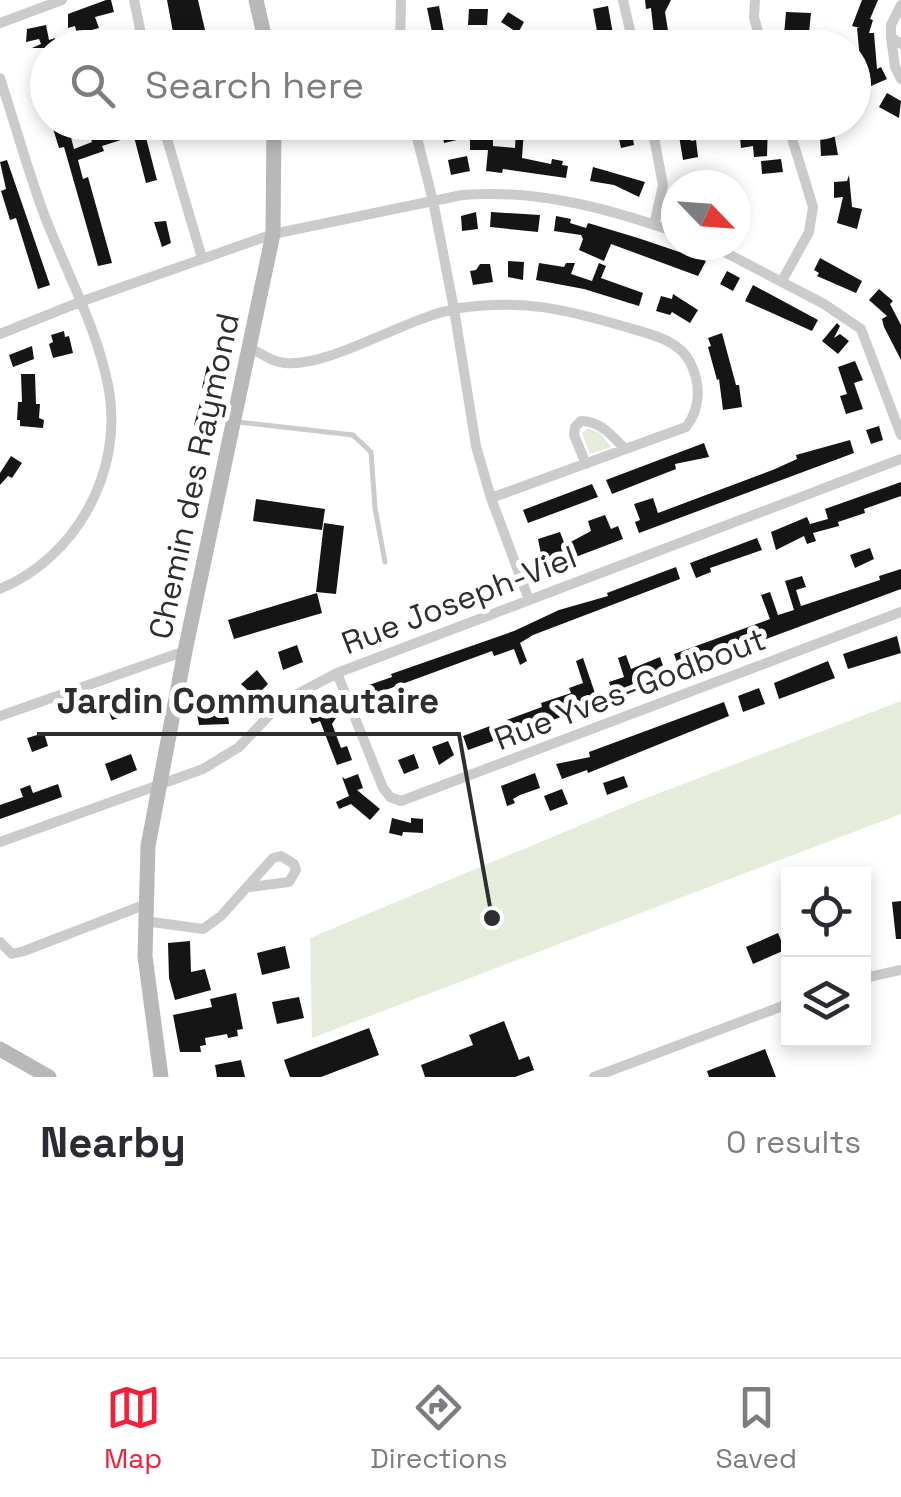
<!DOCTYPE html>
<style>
:root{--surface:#fff;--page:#f7f7f7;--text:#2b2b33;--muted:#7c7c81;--line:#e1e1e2;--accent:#f61f3a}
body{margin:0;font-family:"Space Grotesk",sans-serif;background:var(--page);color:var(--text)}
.controls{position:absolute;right:30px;bottom:30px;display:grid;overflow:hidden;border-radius:0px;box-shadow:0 5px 15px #0003}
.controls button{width:90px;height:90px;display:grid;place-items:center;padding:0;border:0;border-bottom:2px solid var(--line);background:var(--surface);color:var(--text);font:50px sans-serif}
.compass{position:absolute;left:661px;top:170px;width:90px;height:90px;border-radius:50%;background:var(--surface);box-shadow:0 5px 15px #0003;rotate:115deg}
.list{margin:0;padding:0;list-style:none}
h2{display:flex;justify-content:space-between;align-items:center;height:130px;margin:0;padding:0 40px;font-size:42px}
h2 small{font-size:32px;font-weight:400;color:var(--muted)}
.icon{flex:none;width:55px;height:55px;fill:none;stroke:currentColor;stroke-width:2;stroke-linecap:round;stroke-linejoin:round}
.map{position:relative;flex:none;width:901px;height:1077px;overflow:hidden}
.search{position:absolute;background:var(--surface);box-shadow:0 5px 15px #0003;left:30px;right:30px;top:30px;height:110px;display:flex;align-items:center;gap:25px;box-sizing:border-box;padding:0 35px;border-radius:55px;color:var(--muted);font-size:38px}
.sheet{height:280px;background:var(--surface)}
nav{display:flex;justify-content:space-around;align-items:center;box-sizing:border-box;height:140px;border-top:2px solid var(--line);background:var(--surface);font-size:28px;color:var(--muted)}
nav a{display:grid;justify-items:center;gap:5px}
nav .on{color:var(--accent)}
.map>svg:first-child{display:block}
.green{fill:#e5edda}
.building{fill:#151515}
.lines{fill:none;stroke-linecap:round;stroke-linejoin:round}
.lane{stroke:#cbcbcb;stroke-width:5}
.street{stroke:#cbcbcb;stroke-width:10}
.secondary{stroke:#b8b8b8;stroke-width:15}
.labels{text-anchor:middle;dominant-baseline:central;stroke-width:10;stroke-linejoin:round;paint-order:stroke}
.street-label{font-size:32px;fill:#2e2e2e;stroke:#fff}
.leader{fill:none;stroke:#2e2e2e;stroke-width:4}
.callout-dot{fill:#2e2e2e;stroke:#fff;stroke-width:4}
.callout-label{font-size:35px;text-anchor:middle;font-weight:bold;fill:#2e2e2e;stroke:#fff;stroke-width:10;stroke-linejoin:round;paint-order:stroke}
</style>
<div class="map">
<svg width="901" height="1077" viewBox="0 0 901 1077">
<rect width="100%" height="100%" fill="#fff"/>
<path class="green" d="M588,428L600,433L611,447L590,454L582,433Z
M901,701V814L312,1038L310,938L641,800Z"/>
<path class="building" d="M106,0H111L114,12L95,17L99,28L77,34L75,26L68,28V14Z
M167,0H198L205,30L188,35L190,48H176Z
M645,0H671L665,12L670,43L655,45L651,8L646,9Z
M862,0H878L870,19L873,20L869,33H874L877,69L881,67L887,79L871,86L860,60L857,28H860L852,26Z
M439,6L447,48H425L423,33L432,32L427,8Z
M608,6L615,45L593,48L591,32L597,31L593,9Z
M469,9H488L487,25H468Z
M508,12L524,22L518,33L501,22Z
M786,12L811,13L809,33H805V37L784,35Z
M46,25L49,40L55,38L58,48H32L41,44L39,39L26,42L27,29Z
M118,32L121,48H98L95,36Z
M48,65V106L44,107L36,67Z
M887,93L901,101L899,118L879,107Z
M51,122H67L74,149L92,142L89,133L97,131L99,137L121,130L124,139L102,146L104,151L78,160L83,179L88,177L112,263L98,266L64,147L59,148Z
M435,122H463L464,127L456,128L459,129L461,139L444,143L442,131H437Z
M631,122L637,138L633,139L634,145L621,148L616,125Z
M672,122H687L691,141L696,140L698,157L683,160L679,136L675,137Z
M748,122H768L767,156L754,157L753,146L741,148L740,138L749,137Z
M814,122H832L838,155L821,156L820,136H815Z
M516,129L524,130L522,158L551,164L552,159L563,161L562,165L568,166L566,178L503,169L502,173L486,171L488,150H470V138L493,139V146L515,148Z
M144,130L157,180L146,183L133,133Z
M467,156L470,171L451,175L448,160Z
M781,159L783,172L762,174L761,161Z
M7,160L50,285L38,289L16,218L10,220L1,191L6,189L0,162Z
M593,167L645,182L639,197L614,185L590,181Z
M849,175L852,207L862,209L857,229L837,223L843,197L834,198V182L847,181Z
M476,212L478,229L462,231L461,216Z
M491,212L540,215L538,232L490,227Z
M556,216L571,219L570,223L586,228L588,223L638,238L706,261L698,276L611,244L604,261L579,250L583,239L581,235L554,231Z
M166,221L171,243L162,247L154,222Z
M820,258L862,281L856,293L817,276L819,273L814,270Z
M508,261L524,262L523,280L508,277Z
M539,263L564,267L566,263H575L571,274L592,281L599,263L606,266L601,278L643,293L639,306L584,289L536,280Z
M480,264H490L493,282L473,285L470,271L476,270Z
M727,271L740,278L733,291L720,284Z
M753,285L818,320L812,331L745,301Z
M879,289L893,301L890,304L901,325V360L884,327L882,319L887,316L869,300Z
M673,294L698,310L690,323L672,312L670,315L656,311L661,296L672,299Z
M837,323L840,326L834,338L840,334L849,341L838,354L822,341Z
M64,331L65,337L69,336L73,353L53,358L49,344L53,342L51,335Z
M722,333L736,385H739L742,407L723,410L719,379L717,380L708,347L711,346L708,338Z
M32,346L34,359L13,367L9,355Z
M855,361L863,380L854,383L863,409L846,414L840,396L847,394L838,367Z
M207,366L223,370L217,392L202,388Z
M21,374H35L36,404H40L39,418L44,420L43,428L20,426V420H17L18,402H22Z
M200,403L215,407L210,429L194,425Z
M879,426L883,440L871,444L866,430Z
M850,440L854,453L639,533L635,522L640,520L634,504L653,498L658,513L775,469L797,459L796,455Z
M704,443L709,457L675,464L676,469L612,494L606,480Z
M11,456L22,463L12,478L8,476L0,485V473Z
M901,482V496L864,509L865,513L838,522L839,526L813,533L816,541L807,544L804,536L776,550L771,532L807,517L810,524L828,519L825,509Z
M592,484L598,497L528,523L523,510Z
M256,499L325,509L322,530L253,521Z
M605,515L611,529L618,526L623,539L544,569L538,539L560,532L565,545L591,531L588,521Z
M324,523L344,526L336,594L316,592Z
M757,538L762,550L710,568L711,572L696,578L690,563Z
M870,548L874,559L855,568L850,555Z
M676,567L680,579L533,635L520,643L527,661L520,665L514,649L494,656L492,651L383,691L385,695L374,699L369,685L392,677L391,674L514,631L559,610L608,596L607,593Z
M901,569V589L680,671L674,654L770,619L761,595L770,592L778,615L794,610L785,581L802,576L806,587L796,590L801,606L880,580L879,576Z
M317,593L322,613L234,639L228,620Z
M897,636L901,653L848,669L843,654Z
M297,645L303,662L283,670L278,652Z
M626,655L631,669L660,657L666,674L613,695L609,682L624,677L618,658Z
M583,658L598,702L589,706L587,702L562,711L561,717L468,750L463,736L542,707L541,703L571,693L569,688L583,683L576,661Z
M828,661L835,678L779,699L774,683Z
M257,670L268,684L255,697L241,684Z
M759,688L765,704L743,712L738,696Z
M124,699L128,715L112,720L106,704Z
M326,701L331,715L336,718L332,724L341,748L347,746L352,760L337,765L320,721L312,724L306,708Z
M724,702L729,716L588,773L587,770L562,779L556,764L590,757L589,752Z
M196,709H227L229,724L199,725Z
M44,733L48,746L32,752L27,738Z
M448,741L454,755L439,765L432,747Z
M131,754L137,770L111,781L105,764Z
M414,754L419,768L404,774L398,760Z
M535,773L540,788L520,795L513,799L515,803L507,806L501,786Z
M358,774L363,788L357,790L380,809L370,820L351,804L339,809L336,802L349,796L342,777L345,779Z
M624,776L628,787L607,795L603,783Z
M58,784L62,797L0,819V805L23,797L20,789L30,785L33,793Z
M562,789L568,804L550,811L544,796Z
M392,818L411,823V818L423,819V833L403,832L402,836L389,833Z
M901,901V939H896L892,902Z
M778,933L785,950L753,964L746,947Z
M190,941L191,972L205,969L211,990L175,1000L169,978L168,943Z
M285,946L290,968L262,975L257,953Z
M236,993L243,1029L237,1030L238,1036L228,1038L227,1034L205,1038L206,1045L200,1046L201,1052H180L173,1015L212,1007L210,999Z
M299,997L304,1018L277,1024L272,1002Z
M504,1021L519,1060L529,1056L534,1070L515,1077H425L421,1065L473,1045L469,1035Z
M369,1028L379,1055L321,1077H290L284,1060Z
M765,1049L776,1077H709L707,1071Z
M241,1060L245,1077H217L215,1065Z"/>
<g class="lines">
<path class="lane" d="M238,422L353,435L371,452L375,508L385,562"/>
<path class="street" d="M134,0L144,48
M623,0L634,48
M755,0L754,17L762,48
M0,23L62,0
M891,37V25L901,5
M901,44L891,37L895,67L901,79
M400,48L401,0
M0,78C15,124 28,171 45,217C67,273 98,330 109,390C123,473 76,557 0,589
M162,122L202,258
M413,122L433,201L454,309L476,446L491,498L529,600
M651,122L663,185L654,225
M711,245L824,304L861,329L901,435
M782,281L809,232L813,207L787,122
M0,334L80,302L273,234L462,195C537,189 606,208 676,232
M250,348C262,354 272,362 285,363C330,368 408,316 460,308C525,299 564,309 626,327C649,334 678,339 690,362C701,384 701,408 686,427L491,498
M586,464L574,435L575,427L581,421C601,421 612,436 625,449
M337,673L383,788L390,797L401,801L901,612
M0,716L185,651
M0,842L203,769L239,747L281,703L337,673L901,459
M144,921L203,929L221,916L273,858L281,856L294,864L296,870L289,882L250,887
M0,942L12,954L24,951L144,905
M864,978L901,970
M594,1077L788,1004"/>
<path class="secondary" d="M256,0L267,48
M0,1049L49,1077
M161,1077L145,956L148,846L185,651L273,234L274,122"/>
</g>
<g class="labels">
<g class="street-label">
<text transform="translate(194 476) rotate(-78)">Chemin des Raymond</text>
<text transform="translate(459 600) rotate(-21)">Rue Joseph-Viel</text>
<text transform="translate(630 689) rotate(-21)">Rue Yves-Godbout</text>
</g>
</g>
<path class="leader" d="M492 918L459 734H37"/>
<circle class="callout-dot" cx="492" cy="918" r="10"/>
<g class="callout-label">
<text x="248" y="713">Jardin Communautaire</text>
</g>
</svg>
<div class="controls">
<button><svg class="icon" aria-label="locate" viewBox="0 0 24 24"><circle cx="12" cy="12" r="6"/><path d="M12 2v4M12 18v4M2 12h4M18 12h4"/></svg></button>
<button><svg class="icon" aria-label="layers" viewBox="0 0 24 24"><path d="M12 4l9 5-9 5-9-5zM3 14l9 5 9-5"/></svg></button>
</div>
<svg class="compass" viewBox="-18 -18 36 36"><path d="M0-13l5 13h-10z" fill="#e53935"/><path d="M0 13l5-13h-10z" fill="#7c7c81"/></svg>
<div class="search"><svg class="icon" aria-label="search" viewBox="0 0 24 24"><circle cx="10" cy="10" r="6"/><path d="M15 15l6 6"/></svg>Search here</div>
</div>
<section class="sheet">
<h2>Nearby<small>0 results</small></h2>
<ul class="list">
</ul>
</section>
<nav>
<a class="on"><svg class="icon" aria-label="map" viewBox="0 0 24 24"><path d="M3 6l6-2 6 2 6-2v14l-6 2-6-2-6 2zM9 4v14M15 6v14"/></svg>Map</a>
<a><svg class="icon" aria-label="directions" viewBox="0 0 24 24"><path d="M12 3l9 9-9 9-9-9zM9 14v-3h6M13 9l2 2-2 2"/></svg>Directions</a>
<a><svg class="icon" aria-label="saved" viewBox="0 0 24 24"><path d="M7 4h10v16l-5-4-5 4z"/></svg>Saved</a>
</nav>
